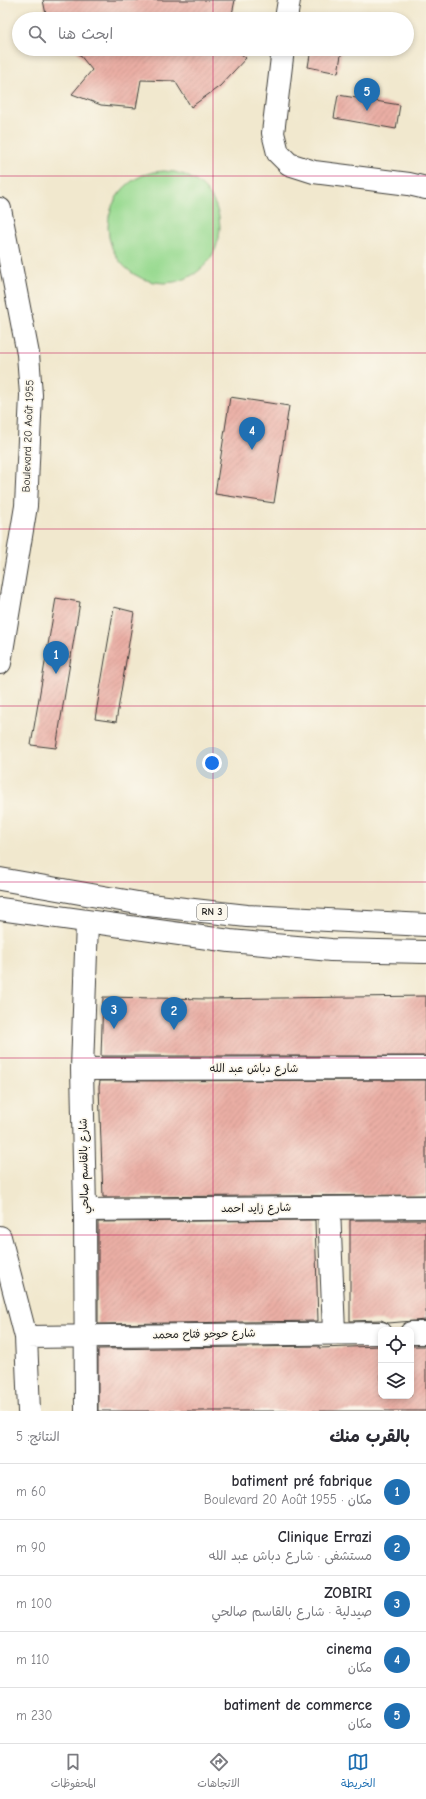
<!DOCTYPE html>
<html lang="ar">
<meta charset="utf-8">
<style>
:root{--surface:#fff;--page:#f2f2f3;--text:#2b2b33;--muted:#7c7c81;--line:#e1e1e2;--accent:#1f6fb2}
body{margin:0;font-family:"Comic Neue","Playpen Sans Arabic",sans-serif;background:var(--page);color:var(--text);direction:rtl}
.controls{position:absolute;right:12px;bottom:12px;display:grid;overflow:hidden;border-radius:8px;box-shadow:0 2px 6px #0003}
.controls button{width:36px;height:36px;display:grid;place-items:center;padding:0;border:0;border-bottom:1px solid var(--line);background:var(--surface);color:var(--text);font:20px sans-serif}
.you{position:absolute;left:212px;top:763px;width:14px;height:14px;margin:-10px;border:3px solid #fff;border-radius:50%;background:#1a73e8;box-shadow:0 0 0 6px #1a73e833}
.badge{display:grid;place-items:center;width:26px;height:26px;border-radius:50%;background:var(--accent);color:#fff;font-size:13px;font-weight:700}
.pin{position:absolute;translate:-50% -33px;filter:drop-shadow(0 1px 2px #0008)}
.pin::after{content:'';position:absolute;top:21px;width:14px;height:12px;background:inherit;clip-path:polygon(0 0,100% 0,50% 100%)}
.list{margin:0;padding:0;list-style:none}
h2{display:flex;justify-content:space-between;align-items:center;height:52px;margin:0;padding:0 16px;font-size:17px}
h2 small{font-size:13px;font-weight:400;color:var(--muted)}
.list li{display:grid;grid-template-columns:26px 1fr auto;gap:12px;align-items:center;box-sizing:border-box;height:56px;padding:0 16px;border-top:1px solid var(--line)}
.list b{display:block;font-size:15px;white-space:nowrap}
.list p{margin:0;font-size:13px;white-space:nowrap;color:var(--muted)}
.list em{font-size:13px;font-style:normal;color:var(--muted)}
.icon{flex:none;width:22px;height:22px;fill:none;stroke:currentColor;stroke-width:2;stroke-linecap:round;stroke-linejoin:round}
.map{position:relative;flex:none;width:426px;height:1411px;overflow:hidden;direction:ltr}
.search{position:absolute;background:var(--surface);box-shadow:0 2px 6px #0003;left:12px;right:12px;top:12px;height:44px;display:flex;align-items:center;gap:10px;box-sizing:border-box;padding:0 14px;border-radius:22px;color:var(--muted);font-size:15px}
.sheet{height:332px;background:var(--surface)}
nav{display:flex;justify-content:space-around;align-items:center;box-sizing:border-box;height:56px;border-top:1px solid var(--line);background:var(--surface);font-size:11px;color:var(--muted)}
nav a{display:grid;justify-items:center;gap:2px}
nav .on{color:var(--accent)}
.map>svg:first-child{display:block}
.green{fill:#99da91;stroke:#5a7b56}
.building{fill:url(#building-hatch)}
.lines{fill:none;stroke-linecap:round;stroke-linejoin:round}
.minor-casing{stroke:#3c3b37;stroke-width:24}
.major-casing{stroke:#3c3b37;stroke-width:24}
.minor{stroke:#fff;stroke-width:22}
.major{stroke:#fff;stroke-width:22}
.grid{fill:none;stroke:#c2185b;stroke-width:1;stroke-opacity:0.55}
.labels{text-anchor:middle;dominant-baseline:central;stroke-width:3.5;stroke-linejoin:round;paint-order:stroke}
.shield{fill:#fbf7ec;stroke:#5f5e5a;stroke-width:1}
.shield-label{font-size:10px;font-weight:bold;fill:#1c1c1c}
.street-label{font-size:11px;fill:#1c1c1c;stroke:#fbf7ec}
</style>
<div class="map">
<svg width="426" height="1411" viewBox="0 0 426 1411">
<defs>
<pattern id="building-hatch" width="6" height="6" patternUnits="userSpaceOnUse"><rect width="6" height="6" fill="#eaaea4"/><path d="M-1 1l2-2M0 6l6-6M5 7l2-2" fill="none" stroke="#c8958d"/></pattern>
</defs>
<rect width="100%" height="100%" fill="#fbf7ec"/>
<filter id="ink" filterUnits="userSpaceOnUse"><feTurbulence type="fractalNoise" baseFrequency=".025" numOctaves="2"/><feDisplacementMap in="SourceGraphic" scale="8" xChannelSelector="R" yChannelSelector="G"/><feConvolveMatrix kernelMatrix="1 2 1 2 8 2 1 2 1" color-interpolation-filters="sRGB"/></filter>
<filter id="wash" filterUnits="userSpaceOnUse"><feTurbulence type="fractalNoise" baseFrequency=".012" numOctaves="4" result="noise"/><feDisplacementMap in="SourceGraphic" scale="16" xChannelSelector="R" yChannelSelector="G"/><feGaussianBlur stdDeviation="0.9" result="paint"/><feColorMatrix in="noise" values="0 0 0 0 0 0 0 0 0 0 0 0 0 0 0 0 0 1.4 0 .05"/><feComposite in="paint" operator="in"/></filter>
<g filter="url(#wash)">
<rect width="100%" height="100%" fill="#f1e8ce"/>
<path class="green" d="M108 227a56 56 0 1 1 112 0a56 56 0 1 1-112 0Z"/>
<g id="blocks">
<path class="building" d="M43,0H235L231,19H47Z
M75,49H235L246,58L220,86L191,107L175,81L141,80L136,108L101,105L72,94L92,70Z
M311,49H342L338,73L308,67Z
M338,95L400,105L396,129L334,118Z
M230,397L289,406L274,503L215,494Z
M56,598L80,602L56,748L31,745Z
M114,607L134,612L116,722L95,719Z
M426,996V1056H101L103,997L207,999Z
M426,1080V1195L103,1197L99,1087L100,1081Z
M315,1220L318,1321L98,1324V1222Z
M350,1220H426V1320L388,1323L381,1320L350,1321Z
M319,1346V1348L381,1346V1396H411V1346H426V1411H98V1349Z"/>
</g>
</g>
<g filter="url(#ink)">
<use href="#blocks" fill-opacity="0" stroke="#3c3b37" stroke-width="1"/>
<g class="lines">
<defs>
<path id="minor" d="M286,19L289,0
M283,49L273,133L278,153L289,164L314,172L409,184L426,188
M0,209L28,354L31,395L26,506L0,663
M82,1069L426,1068
M329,1208L334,1332
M85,1210L426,1207
M0,1237L26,1337L29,1411
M411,1333H426
M26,1337L381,1333
M86,1411L85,1210L82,1069L87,922"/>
<path id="major" d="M0,879L149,905L247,916L426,925
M0,909L230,941L331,950L426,952"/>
</defs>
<use href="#minor" class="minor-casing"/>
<use href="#major" class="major-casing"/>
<use href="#minor" class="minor"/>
<use href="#major" class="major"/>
</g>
</g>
<path class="grid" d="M213,0V19M213,49V1411M0,176H426M0,353H426M0,529H426M0,706H426M0,882H426M0,1058H426M0,1235H426"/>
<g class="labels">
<rect class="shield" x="197" y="904" width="30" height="16" rx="3"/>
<g class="shield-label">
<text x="212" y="912">RN 3</text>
</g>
<g class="street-label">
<text transform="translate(28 436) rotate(-88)">Boulevard 20 Août 1955</text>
<text x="254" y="1068">شارع دباش عبد الله</text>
<text transform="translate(84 1166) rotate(-91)">شارع بالقاسم صالحي</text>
<text transform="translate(256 1208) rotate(-1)">شارع زايد احمد</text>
<text transform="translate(204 1334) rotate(-1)">شارع حوحو فتاح محمد</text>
</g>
</g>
</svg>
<div class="controls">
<button><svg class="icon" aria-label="locate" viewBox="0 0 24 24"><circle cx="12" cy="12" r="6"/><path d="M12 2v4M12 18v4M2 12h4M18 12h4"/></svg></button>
<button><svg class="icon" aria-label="layers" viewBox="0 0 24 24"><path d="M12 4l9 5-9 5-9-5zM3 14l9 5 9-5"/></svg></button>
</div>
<div class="you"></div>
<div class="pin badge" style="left:56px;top:674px">1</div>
<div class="pin badge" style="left:174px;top:1030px">2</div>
<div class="pin badge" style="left:114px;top:1029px">3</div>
<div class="pin badge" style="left:252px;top:450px">4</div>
<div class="pin badge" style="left:367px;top:111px">5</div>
<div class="search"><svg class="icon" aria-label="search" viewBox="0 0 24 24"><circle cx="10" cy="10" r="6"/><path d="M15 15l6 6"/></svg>ابحث هنا</div>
</div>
<section class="sheet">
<h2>بالقرب منك<small>النتائج: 5</small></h2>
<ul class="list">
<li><span class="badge">1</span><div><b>batiment pré fabrique</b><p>مكان · Boulevard 20 Août 1955</p></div><em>60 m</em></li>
<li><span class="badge">2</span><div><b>Clinique Errazi</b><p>مستشفى · شارع دباش عبد الله</p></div><em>90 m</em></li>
<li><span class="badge">3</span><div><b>ZOBIRI</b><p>صيدلية · شارع بالقاسم صالحي</p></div><em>100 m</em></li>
<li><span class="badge">4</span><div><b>cinema</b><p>مكان</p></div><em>110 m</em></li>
<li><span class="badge">5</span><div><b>batiment de commerce</b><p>مكان</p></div><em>230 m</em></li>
</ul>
</section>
<nav>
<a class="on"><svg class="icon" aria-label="map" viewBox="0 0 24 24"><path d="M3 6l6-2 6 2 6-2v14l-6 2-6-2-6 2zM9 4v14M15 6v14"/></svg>الخريطة</a>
<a><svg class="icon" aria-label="directions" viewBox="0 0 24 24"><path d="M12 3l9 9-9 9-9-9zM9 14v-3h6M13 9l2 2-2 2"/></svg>الاتجاهات</a>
<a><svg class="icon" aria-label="saved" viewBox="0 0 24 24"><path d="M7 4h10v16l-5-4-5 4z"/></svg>المحفوظات</a>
</nav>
